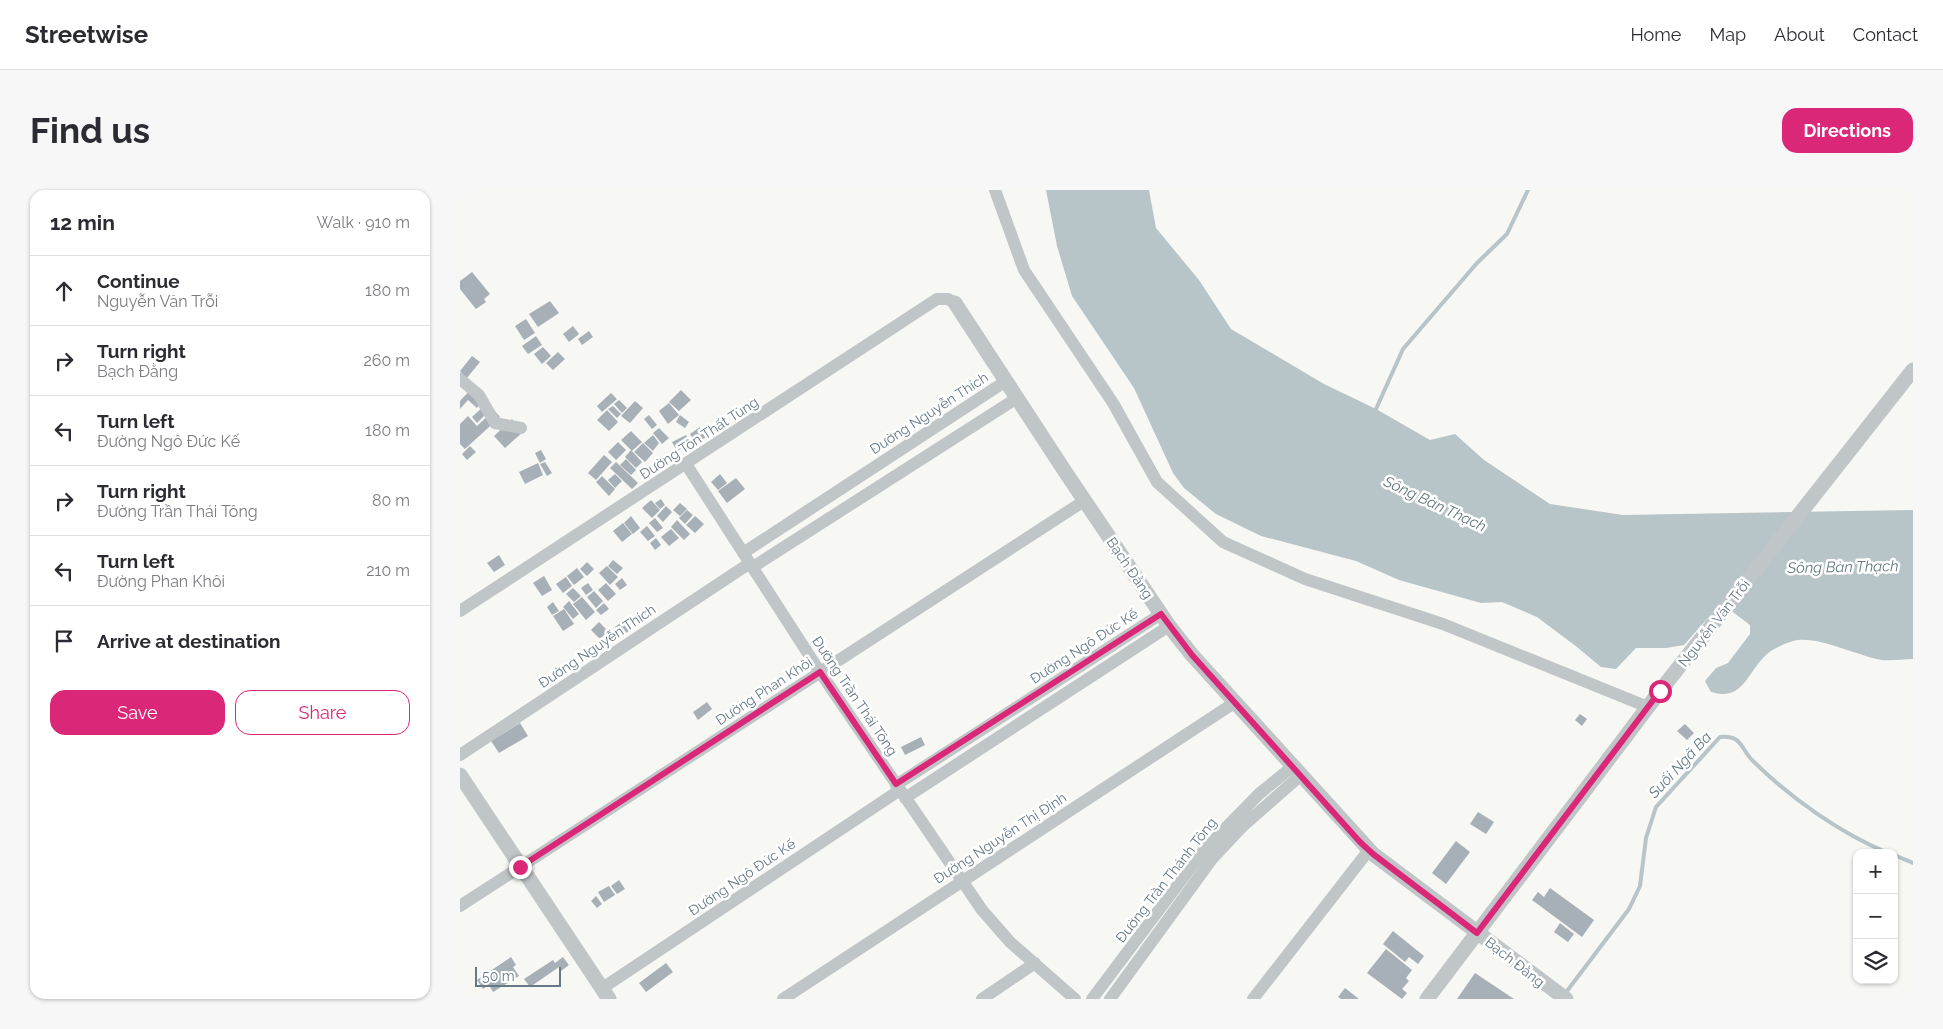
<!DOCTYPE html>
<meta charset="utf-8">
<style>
:root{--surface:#fff;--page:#f7f7f7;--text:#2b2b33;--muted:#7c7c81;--line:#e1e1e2;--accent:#db2777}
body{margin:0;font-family:Raleway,sans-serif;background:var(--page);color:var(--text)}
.controls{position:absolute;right:15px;bottom:15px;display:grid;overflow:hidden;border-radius:10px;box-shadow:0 1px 4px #0004}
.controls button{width:45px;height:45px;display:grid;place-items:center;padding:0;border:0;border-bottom:1px solid var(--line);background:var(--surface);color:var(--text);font:25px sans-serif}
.scale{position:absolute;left:15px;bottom:12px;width:86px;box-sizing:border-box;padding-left:5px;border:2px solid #667985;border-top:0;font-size:14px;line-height:18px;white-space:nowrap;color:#667985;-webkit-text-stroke:4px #fff;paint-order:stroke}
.stop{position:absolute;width:15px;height:15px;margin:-11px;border:4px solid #db2777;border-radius:50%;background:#fff}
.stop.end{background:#db2777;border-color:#fff;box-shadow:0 1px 5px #0008}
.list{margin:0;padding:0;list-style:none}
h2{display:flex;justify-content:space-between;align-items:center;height:65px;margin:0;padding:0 20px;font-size:21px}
h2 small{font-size:16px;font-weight:400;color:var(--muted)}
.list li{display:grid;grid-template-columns:32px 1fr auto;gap:15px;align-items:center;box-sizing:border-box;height:70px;padding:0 20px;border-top:1px solid var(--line)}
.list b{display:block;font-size:19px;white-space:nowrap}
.list p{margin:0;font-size:16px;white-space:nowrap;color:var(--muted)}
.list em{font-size:16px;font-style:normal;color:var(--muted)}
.actions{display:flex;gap:10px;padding:15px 20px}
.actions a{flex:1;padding:11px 0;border:1px solid var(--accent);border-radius:15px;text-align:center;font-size:18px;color:var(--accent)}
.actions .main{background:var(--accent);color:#fff}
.icon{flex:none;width:28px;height:28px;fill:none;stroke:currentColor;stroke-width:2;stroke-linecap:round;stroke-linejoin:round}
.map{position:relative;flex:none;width:1453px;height:809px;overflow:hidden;border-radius:15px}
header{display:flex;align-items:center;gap:30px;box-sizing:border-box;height:70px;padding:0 25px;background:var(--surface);border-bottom:1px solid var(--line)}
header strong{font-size:24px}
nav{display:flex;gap:28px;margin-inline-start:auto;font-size:18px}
.intro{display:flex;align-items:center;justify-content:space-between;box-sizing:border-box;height:120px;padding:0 30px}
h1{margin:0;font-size:35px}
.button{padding:12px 22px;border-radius:15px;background:var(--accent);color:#fff;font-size:18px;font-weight:700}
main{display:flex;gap:30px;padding:0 30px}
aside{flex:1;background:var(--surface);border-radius:15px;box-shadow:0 1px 4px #0004}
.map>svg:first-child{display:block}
.water{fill:#b7c4c8}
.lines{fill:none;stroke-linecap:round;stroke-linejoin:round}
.stream{stroke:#b7c4c8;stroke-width:4}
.building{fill:#a7b0b6}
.minor{stroke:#c0c5c8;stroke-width:12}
.tertiary{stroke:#c0c5c8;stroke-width:15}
.route{stroke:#db2777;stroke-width:6}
.labels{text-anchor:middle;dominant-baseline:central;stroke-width:5;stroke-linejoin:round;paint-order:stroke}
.street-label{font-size:14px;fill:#667985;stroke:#fff}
.water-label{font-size:15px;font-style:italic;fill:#627a81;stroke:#fff}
</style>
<header>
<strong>Streetwise</strong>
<nav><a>Home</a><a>Map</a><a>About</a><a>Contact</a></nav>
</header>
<div class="intro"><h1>Find us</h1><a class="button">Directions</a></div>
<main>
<aside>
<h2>12 min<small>Walk · 910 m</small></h2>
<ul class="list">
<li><svg class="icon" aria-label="ahead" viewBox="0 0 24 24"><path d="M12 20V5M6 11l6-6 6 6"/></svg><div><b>Continue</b><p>Nguyễn Văn Trỗi</p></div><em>180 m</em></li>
<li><svg class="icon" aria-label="right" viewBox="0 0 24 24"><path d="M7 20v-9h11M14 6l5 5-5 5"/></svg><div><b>Turn right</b><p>Bạch Đằng</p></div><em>260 m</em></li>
<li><svg class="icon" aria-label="left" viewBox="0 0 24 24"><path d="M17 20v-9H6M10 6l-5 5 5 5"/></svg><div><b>Turn left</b><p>Đường Ngô Đức Kế</p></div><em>180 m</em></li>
<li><svg class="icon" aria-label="right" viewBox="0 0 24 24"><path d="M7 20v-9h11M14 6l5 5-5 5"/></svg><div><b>Turn right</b><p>Đường Trần Thái Tông</p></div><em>80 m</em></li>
<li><svg class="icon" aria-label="left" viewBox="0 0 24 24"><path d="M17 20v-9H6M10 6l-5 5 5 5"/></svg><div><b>Turn left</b><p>Đường Phan Khôi</p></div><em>210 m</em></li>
<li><svg class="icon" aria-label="arrive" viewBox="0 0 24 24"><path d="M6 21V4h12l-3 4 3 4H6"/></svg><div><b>Arrive at destination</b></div></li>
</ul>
<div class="actions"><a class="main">Save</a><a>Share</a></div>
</aside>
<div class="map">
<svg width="1453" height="809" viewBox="0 0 1453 809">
<rect width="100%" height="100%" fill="#f7f7f4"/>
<path class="water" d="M586,0H689L696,38L739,90L771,139L864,194L916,219L970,250L995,244L1024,270L1090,314L1163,325L1453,320V469C1443,469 1432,471 1422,470C1398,466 1355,444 1333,451C1323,454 1310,460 1303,468C1286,486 1282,511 1251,502L1245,491L1256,478L1268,473L1290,444V435L1261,413L1224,455L1206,458H1176L1156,479L1141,477L1117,457L1077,427L1042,412L1021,413L939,390L896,371L801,346L756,324L724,298L713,283L674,198L612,106L597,56Z"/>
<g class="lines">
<path class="stream" d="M916,219L943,159L1017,73L1047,44L1068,0
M1434,665L1453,673
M1107,801L1169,719L1180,696L1186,648L1196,617L1260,547C1283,545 1280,559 1294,572C1332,609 1380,643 1428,663"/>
</g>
<path class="building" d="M12,82L30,104L24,109L26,112L16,119L0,99V91Z
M90,111L99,123L78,137L69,124Z
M66,129L75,143L64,150L55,136Z
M113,136L119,144L109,152L103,144Z
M129,141L133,147L122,155L118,149Z
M76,146L82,155L68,164L62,156Z
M83,157L91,166L82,174L74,164Z
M98,162L105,169L93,180L86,173Z
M12,166L20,172L6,189L0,181Z
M14,196L26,208L17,218L8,210L0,219V211Z
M221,200L231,210L219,221L209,212Z
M151,203L157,209L142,222L137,216Z
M159,210L167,218L162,223L154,214Z
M175,211L183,218L170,233L161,226Z
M27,213L32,218L17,233L12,227Z
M209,213L219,225L208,234L199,221Z
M153,216L161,224L157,228L148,219Z
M34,220L40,227L5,259L0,254V234L8,226L17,236Z
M147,220L158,232L149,241L137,230Z
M189,225L197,235L192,239L184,229Z
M220,225L229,232L225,238L216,232Z
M52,229L63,242L45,258L34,246Z
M240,237L246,247L236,254L230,244Z
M199,238L209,248L202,254L193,243Z
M171,241L182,252L172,261L161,250Z
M193,245L199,253L193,261L184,253Z
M226,245L231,254L217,261L212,252Z
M158,252L166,260L156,270L148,262Z
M183,253L193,263L185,272L174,262Z
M10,256L16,262L7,270L2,264Z
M81,260L86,269L80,273L75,263Z
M171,260L182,272L176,278L165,267Z
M144,265L152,272L136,290L128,283Z
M166,269L176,280L171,285L160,275Z
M85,272L92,283L87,286L80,274Z
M156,272L178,293L172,299L150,278Z
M78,273L83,285L65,294L59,282Z
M155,284L162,291L155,298L148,290Z
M260,284L267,293L258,300L251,292Z
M142,286L155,299L149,306L136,292Z
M276,288L285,299L267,313L258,301Z
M201,309L205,315L200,319L195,313Z
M191,310L200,320L192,328L182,318Z
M220,313L227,319L220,326L213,320Z
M206,316L212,322L203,332L197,326Z
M227,320L233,325L225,334L219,328Z
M171,326L180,338L173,344L164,333Z
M235,326L244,334L235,343L226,335Z
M195,328L203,338L197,342L189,333Z
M217,330L230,344L224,350L211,337Z
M163,333L172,344L162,352L153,341Z
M187,336L195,346L188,351L180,342Z
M211,339L219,348L209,356L201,347Z
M196,348L201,355L195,360L190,353Z
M39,365L45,375L34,382L27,373Z
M153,370L163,378L157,384L148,376Z
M127,372L134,379L127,386L120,379Z
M147,376L158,387L150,395L139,383Z
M117,378L124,387L114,395L107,386Z
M84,386L92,400L82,406L73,393Z
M106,387L112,396L103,403L96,394Z
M162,388L167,395L160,400L155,394Z
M128,393L133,400L126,405L121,398Z
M146,393L156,404L148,411L138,400Z
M113,398L121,406L114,412L106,404Z
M134,401L143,411L136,418L127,407Z
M122,407L135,422L126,430L113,414Z
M109,411L119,424L113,429L103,417Z
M93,412L99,421L92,425L87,417Z
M144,413L149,419L141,425L136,420Z
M104,419L114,434L103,441L93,426Z
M163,431L170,440L162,446L155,437Z
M139,432L148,441L140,449L131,440Z
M247,512L252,519L238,530L233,522Z
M1120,524L1127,529L1122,536L1115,530Z
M60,533L68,546L39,563L31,551Z
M1225,534L1234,543L1227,550L1217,541Z
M461,547L465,555L445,565L441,557Z
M1018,622L1034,632L1026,644L1010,634Z
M996,651L1010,662L986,694L972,683Z
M159,690L165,699L157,704L151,696Z
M149,696L155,705L144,712L138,702Z
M1090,698L1134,730L1122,747L1072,710L1078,702L1084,707Z
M136,706L142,714L137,718L131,711Z
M1100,733L1114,744L1108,752L1094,742Z
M933,741L964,766L958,774L949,767L945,772L923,754Z
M926,759L952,780L946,788L949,791L942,799L947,803L942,809L907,783Z
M51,767L56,775L53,777L59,786L33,802L29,795L23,799L17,790Z
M103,767L109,775L101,781L99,777L70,797L64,789L93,770L95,773Z
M206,773L213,782L186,802L179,793Z
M1015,783L1054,809H997Z
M885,798L899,809H881L878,807Z"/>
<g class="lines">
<path class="minor" d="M535,0L564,80L653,213L697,292L763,352L845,389L983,434L1188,517
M0,189L19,205L35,233L61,238
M226,274L360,482L522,720L550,752L615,809
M283,363L546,191
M293,377L557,208
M0,421L477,109H488L495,113
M0,565L290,373
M436,595L701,424
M445,608L709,436
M0,716L624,311
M141,799L440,600
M323,809L774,513
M522,809L575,773
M632,809L744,660L799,604L833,576
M650,809L752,669L783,636L841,585
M793,809L909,660"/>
<path class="tertiary" d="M495,113L606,283L709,436L732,465L913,664L1106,809
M0,585L149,809
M967,809L1200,501L1453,180"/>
</g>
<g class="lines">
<path class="route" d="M60,677L360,482L436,594L701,424L732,465L900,652L913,664L1017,743L1200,501"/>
</g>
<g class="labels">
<g class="street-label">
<text transform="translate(469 223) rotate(-33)">Đường Nguyễn Thích</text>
<text transform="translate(239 248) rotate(-33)">Đường Tôn Thất Tùng</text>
<text transform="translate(670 378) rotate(56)">Bạch Đằng</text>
<text transform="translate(1254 433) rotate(-52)">Nguyễn Văn Trỗi</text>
<text transform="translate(137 456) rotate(-34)">Đường Nguyễn Thích</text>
<text transform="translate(624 456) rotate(-33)">Đường Ngô Đức Kế</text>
<text transform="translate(304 501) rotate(-33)">Đường Phan Khôi</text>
<text transform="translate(395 506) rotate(56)">Đường Trần Thái Tông</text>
<text transform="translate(540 648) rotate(-33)">Đường Nguyễn Thị Định</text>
<text transform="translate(282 687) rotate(-34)">Đường Ngô Đức Kế</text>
<text transform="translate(706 690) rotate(-52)">Đường Trần Thánh Tông</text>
<text transform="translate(1055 772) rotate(38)">Bạch Đằng</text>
</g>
<g class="water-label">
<text transform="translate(975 314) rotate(25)">Sông Bàn Thạch</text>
<text transform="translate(1383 377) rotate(-1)">Sông Bàn Thạch</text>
<text transform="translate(1220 575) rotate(-47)">Suối Ngã Ba</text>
</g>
</g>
</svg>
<div class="controls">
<button>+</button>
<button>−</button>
<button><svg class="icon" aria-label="layers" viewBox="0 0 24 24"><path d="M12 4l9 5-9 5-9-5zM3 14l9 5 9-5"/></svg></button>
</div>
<div class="scale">50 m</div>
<div class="stop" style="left:1200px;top:501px"></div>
<div class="stop end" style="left:60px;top:677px"></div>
</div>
</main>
